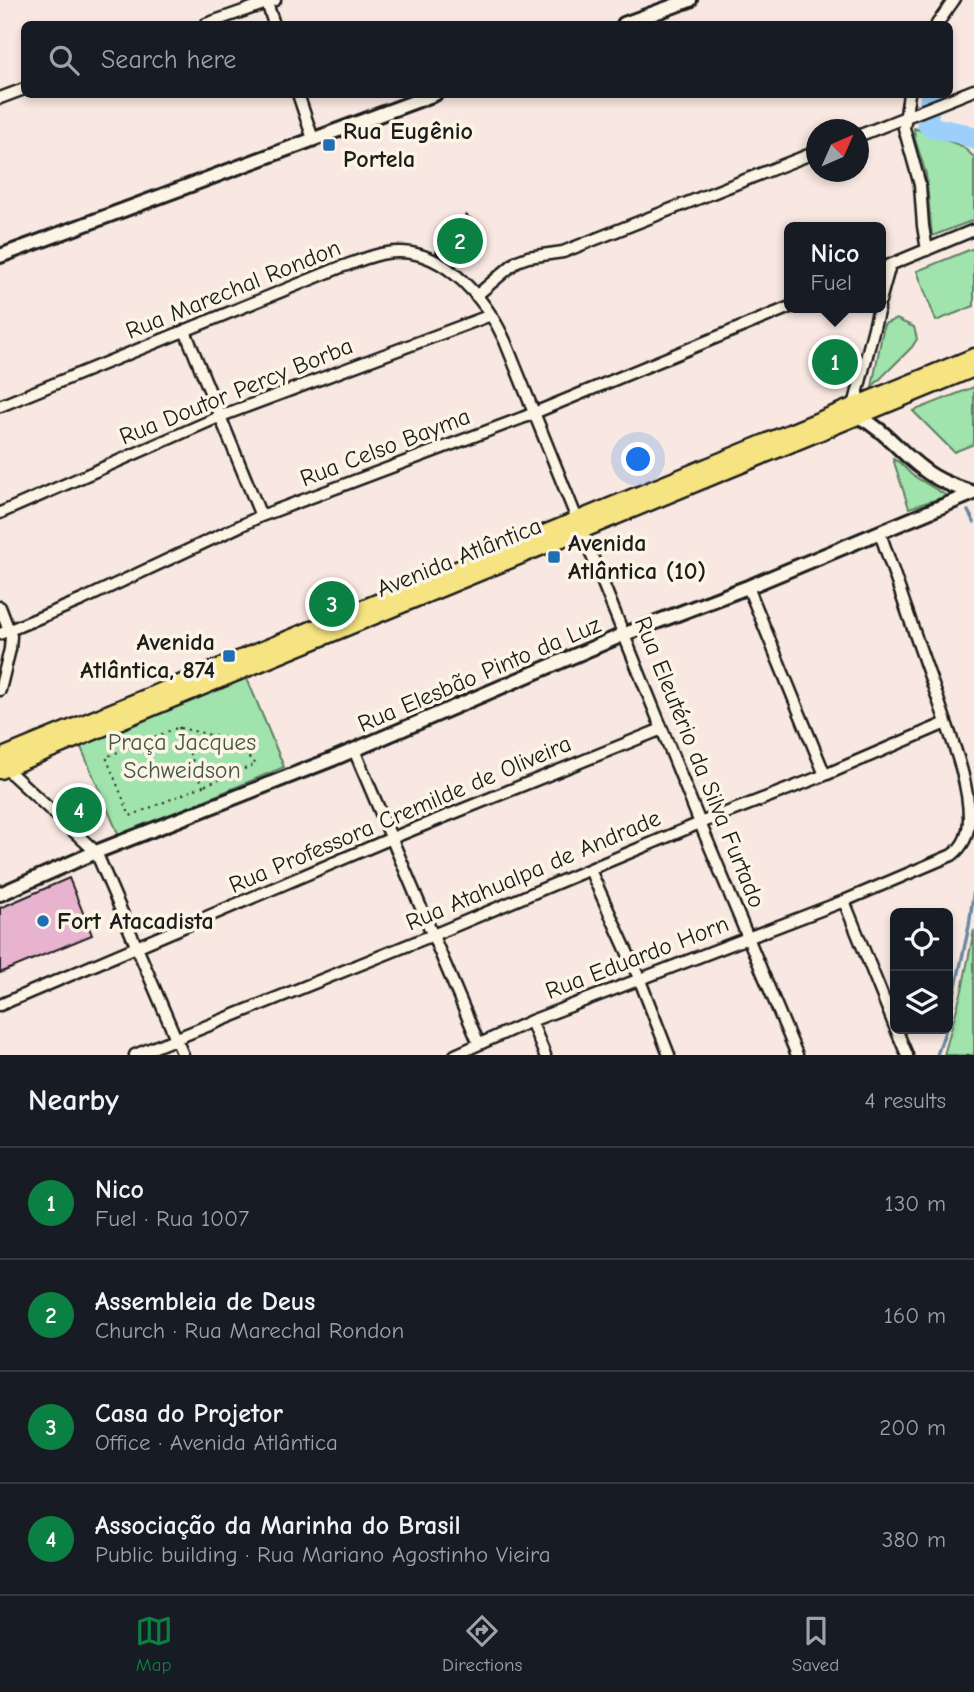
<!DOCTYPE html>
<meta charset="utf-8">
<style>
:root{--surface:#171b24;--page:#20242c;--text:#f1f3f6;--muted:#9ea1a6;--line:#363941;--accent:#0b8043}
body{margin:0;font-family:"Comic Neue",sans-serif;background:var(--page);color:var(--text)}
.controls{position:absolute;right:21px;bottom:21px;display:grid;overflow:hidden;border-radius:10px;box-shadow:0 4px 10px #0003}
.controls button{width:63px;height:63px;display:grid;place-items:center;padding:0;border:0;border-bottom:2px solid var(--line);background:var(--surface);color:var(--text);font:35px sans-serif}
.compass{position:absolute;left:806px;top:119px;width:63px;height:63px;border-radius:50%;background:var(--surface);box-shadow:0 4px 10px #0003;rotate:45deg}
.you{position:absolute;left:639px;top:460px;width:24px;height:24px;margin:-18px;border:5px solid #fff;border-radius:50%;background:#1a73e8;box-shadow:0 0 0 10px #1a73e833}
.badge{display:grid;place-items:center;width:46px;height:46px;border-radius:50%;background:var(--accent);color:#fff;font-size:23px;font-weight:700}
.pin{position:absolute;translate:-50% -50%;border:4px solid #fff;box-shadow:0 2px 7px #0006}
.popup{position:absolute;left:784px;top:222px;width:102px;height:91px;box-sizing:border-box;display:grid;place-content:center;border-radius:10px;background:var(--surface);filter:drop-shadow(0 2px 5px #0005);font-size:23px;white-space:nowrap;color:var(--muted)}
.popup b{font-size:26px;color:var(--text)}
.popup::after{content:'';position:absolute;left:50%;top:100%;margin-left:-14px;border:14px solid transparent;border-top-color:var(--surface)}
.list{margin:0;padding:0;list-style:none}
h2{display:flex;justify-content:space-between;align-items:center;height:91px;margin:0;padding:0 28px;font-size:30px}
h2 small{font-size:23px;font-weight:400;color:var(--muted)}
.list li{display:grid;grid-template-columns:46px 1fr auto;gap:21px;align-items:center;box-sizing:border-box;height:112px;padding:0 28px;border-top:2px solid var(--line)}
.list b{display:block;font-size:26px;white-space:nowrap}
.list p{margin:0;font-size:23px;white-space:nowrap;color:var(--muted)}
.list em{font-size:23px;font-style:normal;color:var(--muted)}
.icon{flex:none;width:38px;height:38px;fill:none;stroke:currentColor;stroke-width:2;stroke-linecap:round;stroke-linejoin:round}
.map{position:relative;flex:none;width:974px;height:1055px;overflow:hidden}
.search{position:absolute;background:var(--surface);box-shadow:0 4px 10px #0003;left:21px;right:21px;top:21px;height:77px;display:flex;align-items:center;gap:18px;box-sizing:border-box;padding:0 24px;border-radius:10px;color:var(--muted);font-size:26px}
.sheet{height:539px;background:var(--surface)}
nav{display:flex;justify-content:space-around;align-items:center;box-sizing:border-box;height:98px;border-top:2px solid var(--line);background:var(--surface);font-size:19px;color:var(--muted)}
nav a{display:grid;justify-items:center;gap:4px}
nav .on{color:var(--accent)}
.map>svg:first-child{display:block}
.green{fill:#a1e3ac;stroke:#5e8064;stroke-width:2}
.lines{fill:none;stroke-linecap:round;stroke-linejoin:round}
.stream{stroke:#6987a1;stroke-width:3.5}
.river{stroke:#9ccff9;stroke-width:21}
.building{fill:#e7b3cf;stroke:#1c1c1c;stroke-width:2}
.minor-casing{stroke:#1c1c1c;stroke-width:15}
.tertiary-casing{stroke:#1c1c1c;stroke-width:18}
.primary-casing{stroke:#1c1c1c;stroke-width:19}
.path{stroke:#1c1c1c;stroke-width:2;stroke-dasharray:2 5;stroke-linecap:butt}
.minor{stroke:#fcf5e5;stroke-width:10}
.tertiary{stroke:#fcf5e5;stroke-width:12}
.primary{stroke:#f6e381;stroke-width:14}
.poi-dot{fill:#1f6fb2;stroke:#fcf5e5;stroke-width:2.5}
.labels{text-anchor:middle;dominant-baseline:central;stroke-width:7;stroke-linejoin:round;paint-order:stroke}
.poi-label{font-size:24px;font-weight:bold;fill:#1c1c1c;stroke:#fcf5e5;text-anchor:start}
.street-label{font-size:24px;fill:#1c1c1c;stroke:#fcf5e5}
.park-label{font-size:24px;fill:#445847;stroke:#fcf5e5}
</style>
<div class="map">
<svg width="974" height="1055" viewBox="0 0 974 1055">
<rect width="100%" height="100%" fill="#f8e8e1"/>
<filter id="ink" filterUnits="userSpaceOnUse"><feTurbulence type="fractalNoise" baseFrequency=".0143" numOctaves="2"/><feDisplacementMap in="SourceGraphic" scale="14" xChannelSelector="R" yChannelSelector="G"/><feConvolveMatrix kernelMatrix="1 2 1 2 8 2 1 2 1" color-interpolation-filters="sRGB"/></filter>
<g filter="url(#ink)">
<path class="green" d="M914,128L962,146L974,157V220L932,236L926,174L915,139Z
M974,248V306L936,321L917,271Z
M896,319L914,327L917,339L912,347L872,387L884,324Z
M974,387V444L954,452L913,411Z
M893,459L899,462L912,475L947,496L909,508Z
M246,676L284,767L119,836L80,745Z
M974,930V1055H944L962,990Z"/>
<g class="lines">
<path class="stream" d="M968,511L974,522
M948,1023L969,926L974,889
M937,1055L946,1029"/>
<path class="river" d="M931,94L927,123L930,127L964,134L974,139"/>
</g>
<path class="building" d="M466,215L485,231L456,266L436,252Z
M69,878L92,935L0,973V908Z"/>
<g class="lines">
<defs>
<path id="minor" d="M266,0L274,24
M206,24L275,0
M937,24L954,0
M298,94L313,139
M909,94L904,128L920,185L923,226L927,250
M0,98L24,89
M858,136L974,90
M880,269L974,230
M476,296L517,261L528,257L563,252L816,152
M880,301L890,265
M185,331L261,516
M0,406L341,267C359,261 379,252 398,252C446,251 487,301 505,341L700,823L797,1055
M854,406L879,308
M0,513L221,416L491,315
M748,587L825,775
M0,607L11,636L10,649L0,690
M0,634L82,600L261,516L522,418L790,307
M354,750L479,1044
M2,765L96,852L183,1055
M590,870L639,978L669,1055
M844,901L895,1027
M0,1005L392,838L662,729
M531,1021L545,1055
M896,1029L907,1055
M135,1055L433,935L700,823L825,775L946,723
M455,1055L531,1021L844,901L952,855C965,845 969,833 969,818C969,779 950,736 938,699C918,644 899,588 880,533"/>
<path id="tertiary" d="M624,24L690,0
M0,256L435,94
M856,411L858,416C885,430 900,452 923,469C938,481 956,487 974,493
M0,894L96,852L333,759L625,634L748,587L974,493"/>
<path id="primary" d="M0,757L974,356
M0,771L974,369"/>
</defs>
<use href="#minor" class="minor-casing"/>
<use href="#tertiary" class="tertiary-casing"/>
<use href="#primary" class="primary-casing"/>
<path class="path" d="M179,727L203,786L130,816L106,757Z
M180,728L229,739L256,764L203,786
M967,1055L974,1054"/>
<use href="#minor" class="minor"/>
<use href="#tertiary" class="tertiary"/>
<use href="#primary" class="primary"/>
</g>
</g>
<g class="poi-dot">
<rect x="322" y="138" width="14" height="14" rx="3.5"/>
<rect x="547" y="550" width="14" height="14" rx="3.5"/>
<rect x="222" y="649" width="14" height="14" rx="3.5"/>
<circle cx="43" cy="921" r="7"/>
</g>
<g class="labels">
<g class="poi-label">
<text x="343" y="131">Rua Eugênio<tspan x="343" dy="28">Portela</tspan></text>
<text x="568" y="543">Avenida<tspan x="568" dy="28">Atlântica (10)</tspan></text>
<text x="215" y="642" text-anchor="end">Avenida<tspan x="215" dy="28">Atlântica, 874</tspan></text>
<text x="57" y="921">Fort Atacadista</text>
</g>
<g class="street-label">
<text transform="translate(233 289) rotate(-22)">Rua Marechal Rondon</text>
<text transform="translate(236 391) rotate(-22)">Rua Doutor Percy Borba</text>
<text transform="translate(385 447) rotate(-21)">Rua Celso Bayma</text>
<text transform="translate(459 557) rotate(-22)">Avenida Atlântica</text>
<text transform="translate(479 674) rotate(-23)">Rua Elesbão Pinto da Luz</text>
<text transform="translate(700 762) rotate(68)">Rua Eleutério da Silva Furtado</text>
<text transform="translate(400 814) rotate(-23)">Rua Professora Cremilde de Oliveira</text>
<text transform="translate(533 870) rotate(-23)">Rua Atahualpa de Andrade</text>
<text transform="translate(637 957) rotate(-21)">Rua Eduardo Horn</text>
</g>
<g class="park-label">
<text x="182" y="742">Praça Jacques<tspan x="182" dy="28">Schweidson</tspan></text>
</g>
</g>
</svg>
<div class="controls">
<button><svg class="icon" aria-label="locate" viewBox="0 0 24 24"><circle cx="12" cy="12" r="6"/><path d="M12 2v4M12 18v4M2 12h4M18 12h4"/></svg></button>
<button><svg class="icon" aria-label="layers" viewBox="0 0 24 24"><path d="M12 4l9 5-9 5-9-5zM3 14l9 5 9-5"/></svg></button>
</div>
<svg class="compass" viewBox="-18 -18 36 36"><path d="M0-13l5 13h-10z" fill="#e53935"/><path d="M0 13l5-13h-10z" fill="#9ea1a6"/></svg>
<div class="you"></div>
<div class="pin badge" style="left:835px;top:362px">1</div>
<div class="popup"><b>Nico</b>Fuel</div>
<div class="pin badge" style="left:460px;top:241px">2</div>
<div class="pin badge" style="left:332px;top:604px">3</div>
<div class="pin badge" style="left:79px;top:810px">4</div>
<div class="search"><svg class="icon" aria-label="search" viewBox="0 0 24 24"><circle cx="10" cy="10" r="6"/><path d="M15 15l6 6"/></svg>Search here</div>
</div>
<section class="sheet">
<h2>Nearby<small>4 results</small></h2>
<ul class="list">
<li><span class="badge">1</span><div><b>Nico</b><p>Fuel · Rua 1007</p></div><em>130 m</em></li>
<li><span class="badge">2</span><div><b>Assembleia de Deus</b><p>Church · Rua Marechal Rondon</p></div><em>160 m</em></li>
<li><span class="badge">3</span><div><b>Casa do Projetor</b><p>Office · Avenida Atlântica</p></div><em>200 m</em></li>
<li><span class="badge">4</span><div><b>Associação da Marinha do Brasil</b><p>Public building · Rua Mariano Agostinho Vieira</p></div><em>380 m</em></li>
</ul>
</section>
<nav>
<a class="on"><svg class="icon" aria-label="map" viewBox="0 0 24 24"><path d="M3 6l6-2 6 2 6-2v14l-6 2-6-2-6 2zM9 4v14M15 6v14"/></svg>Map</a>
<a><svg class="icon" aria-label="directions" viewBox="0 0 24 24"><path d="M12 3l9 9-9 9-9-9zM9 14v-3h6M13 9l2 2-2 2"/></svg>Directions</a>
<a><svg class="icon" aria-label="saved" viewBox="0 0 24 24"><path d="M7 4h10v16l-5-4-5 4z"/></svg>Saved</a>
</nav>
